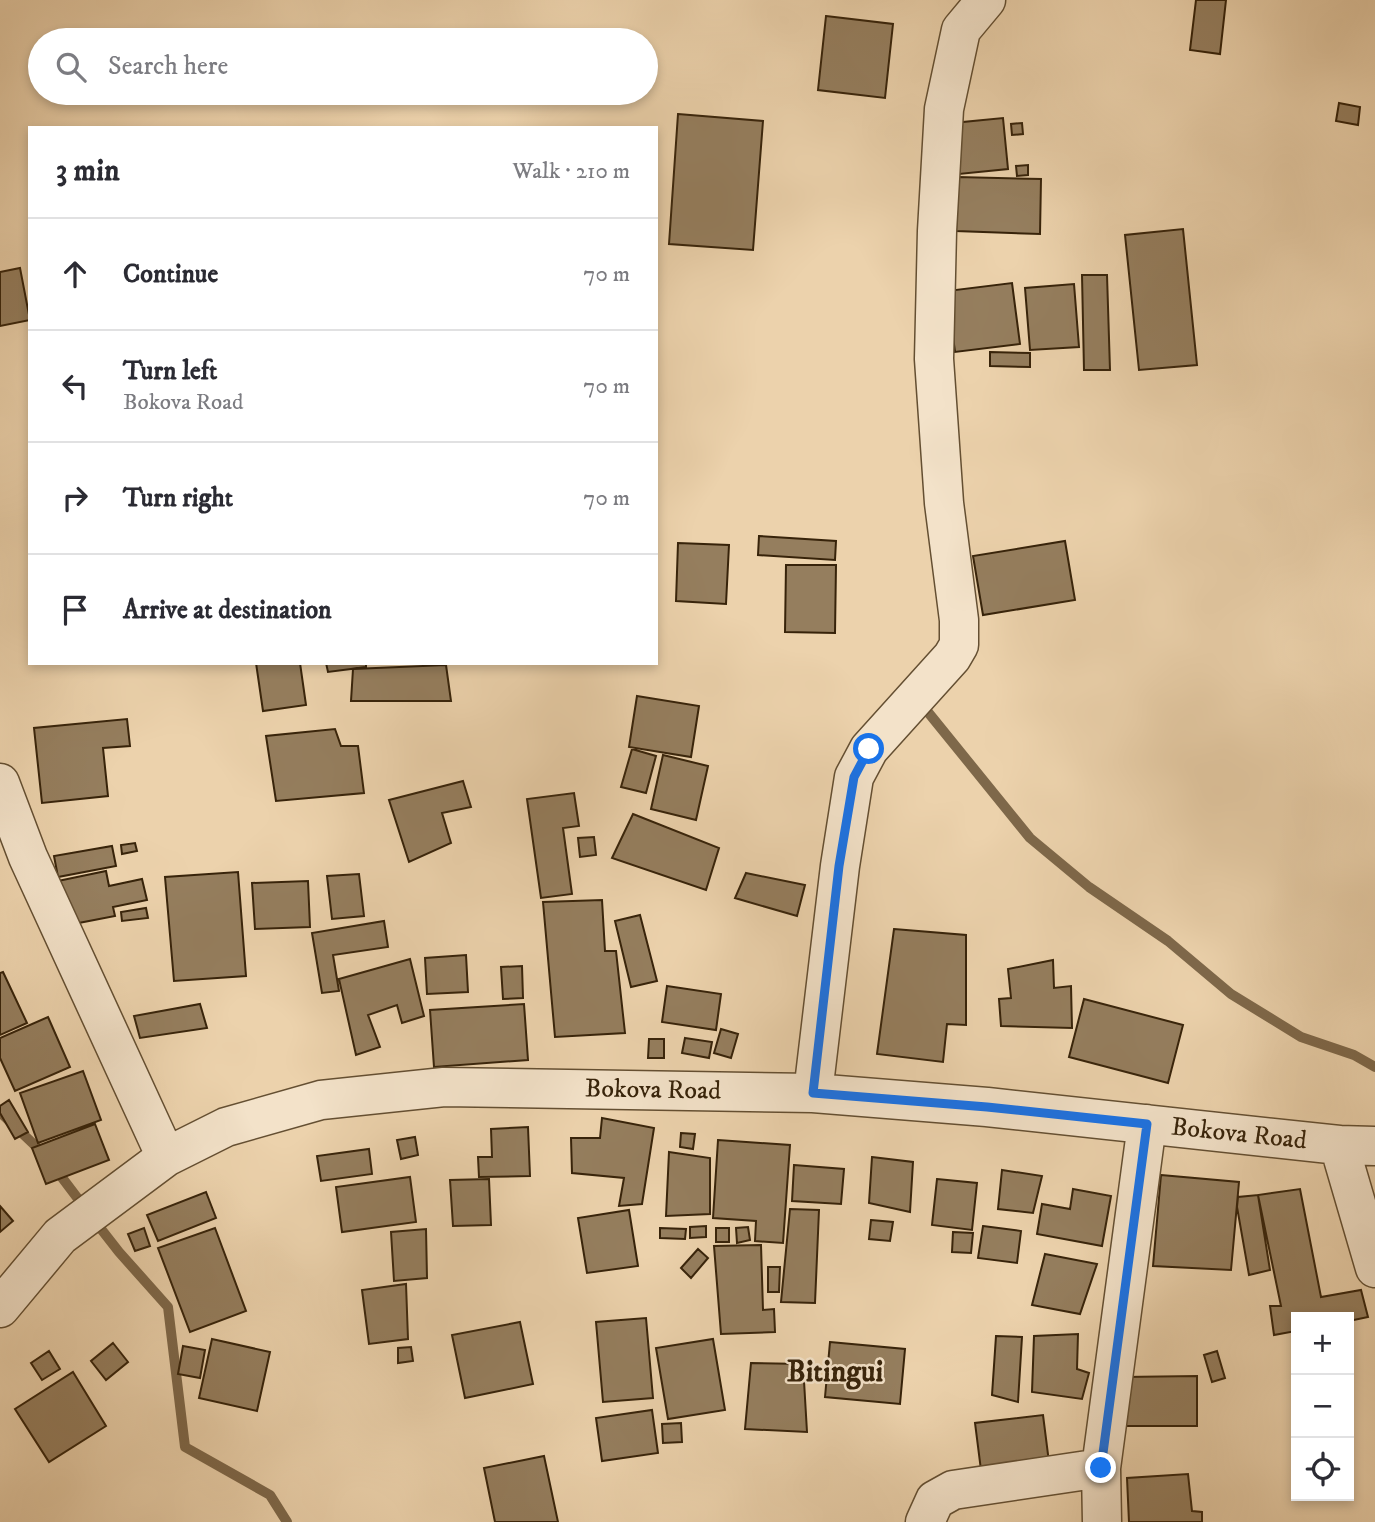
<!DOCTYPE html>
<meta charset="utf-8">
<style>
:root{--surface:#fff;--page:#f7f7f7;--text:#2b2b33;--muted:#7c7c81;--line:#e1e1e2}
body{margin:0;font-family:"IM FELL DW Pica",serif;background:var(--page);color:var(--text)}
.controls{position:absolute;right:21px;bottom:21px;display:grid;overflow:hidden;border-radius:0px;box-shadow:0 4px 10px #0003}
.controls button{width:63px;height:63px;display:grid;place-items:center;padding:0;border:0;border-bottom:2px solid var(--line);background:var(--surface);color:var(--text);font:35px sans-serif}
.stop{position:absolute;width:21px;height:21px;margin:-16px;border:5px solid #1a73e8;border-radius:50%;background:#fff}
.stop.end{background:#1a73e8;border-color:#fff;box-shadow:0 2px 7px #0008}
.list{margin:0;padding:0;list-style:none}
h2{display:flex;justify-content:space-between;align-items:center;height:91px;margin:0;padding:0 28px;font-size:30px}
h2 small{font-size:23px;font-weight:400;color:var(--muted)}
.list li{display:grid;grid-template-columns:46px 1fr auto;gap:21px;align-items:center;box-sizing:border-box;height:112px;padding:0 28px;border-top:2px solid var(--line)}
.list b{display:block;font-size:26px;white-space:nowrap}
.list p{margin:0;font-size:23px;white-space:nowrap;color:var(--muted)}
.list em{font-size:23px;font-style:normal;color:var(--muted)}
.icon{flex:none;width:38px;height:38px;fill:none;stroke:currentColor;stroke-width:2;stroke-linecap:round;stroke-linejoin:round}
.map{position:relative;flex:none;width:1375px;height:1522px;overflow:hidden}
.search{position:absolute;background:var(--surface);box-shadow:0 4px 10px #0003;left:28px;top:28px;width:630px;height:77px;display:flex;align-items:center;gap:18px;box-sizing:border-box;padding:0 24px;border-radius:38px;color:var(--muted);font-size:26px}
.panel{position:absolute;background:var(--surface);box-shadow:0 4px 10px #0003;left:28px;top:126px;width:630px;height:539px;border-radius:0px}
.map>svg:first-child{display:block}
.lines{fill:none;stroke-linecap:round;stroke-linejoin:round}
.stream{stroke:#7e684a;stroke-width:10}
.building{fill:#957e5e;stroke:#37230a;stroke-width:2}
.minor-casing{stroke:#644f32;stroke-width:41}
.minor{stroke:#f3e2c9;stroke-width:38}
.route{stroke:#1a73e8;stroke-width:9}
.labels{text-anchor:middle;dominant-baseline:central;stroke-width:5;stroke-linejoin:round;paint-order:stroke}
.street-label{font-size:26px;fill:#37230a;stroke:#f3e2c9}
.quarter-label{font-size:30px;font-weight:bold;fill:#37230a;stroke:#f3e2c9}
</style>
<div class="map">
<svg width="1375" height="1522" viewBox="0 0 1375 1522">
<rect width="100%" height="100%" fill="#ecd2ac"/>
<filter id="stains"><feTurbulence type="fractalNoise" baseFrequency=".00286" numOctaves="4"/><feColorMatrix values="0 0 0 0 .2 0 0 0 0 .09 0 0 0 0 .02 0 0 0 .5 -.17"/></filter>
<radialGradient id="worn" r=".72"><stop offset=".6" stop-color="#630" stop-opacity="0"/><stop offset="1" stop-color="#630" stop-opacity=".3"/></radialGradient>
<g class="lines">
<path class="stream" d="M923,706L1030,838L1089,887L1168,941L1231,994L1301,1037L1354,1055L1375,1067
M0,1112L45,1155
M54,1167L85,1208
M94,1220L119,1252L168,1307L185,1447L270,1495L287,1522"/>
</g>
<path class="building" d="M1196,0H1226L1220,54L1190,50Z
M826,16L893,24L885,98L818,90Z
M1339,103L1360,107L1358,125L1336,121Z
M678,114L763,121L753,250L669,244Z
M1003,118L1008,169L959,174L953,123Z
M1022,123L1023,134L1012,135L1011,124Z
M1028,165V175L1017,176L1016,166Z
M957,177L1041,179L1040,234L956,231Z
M1183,229L1197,365L1139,370L1125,235Z
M20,268L30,320L0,326V272Z
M1082,275H1107L1110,370H1084Z
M1012,283L1020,344L955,352L947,291Z
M1074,284L1079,347L1030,350L1025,288Z
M990,352L1030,353V367L990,366Z
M759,536L836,541L835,560L758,555Z
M1065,541L1075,600L983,615L973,556Z
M678,543L729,545L726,604L676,601Z
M786,565H836L835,633L785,632Z
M256,663H300L306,705L263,711Z
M326,663H366V667L328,672Z
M446,665L451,701H351L353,669Z
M637,696L699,706L691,757L629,747Z
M127,719L130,746L103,748L108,796L42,803L34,728Z
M335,729L341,746H358L364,793L276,801L266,736Z
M632,749L656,756L646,793L621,787Z
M663,755L708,766L696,820L651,809Z
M463,781L471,807L442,813L451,843L409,862L389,800Z
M574,793L579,826L563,828L572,894L541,898L527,799Z
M633,814L719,848L706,890L612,858Z
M594,837L596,855L580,857L578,838Z
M135,843L137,851L122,854L121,845Z
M112,846L116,866L58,877L54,856Z
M106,871L109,886L142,879L147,900L113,907L115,916L63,926L53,882Z
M238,872L246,976L174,981L165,877Z
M746,873L805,885L797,916L735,898Z
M359,874L364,916L332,919L327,876Z
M308,881L310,927L255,929L252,883Z
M602,900L605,951H616L625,1033L555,1037L543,902Z
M146,908L148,918L122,921L121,912Z
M640,915L657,981L631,987L615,921Z
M384,921L388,947L333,955L339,991L322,993L312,933Z
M894,929L966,935V1025L947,1024L943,1062L877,1054Z
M466,955L468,992L427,994L425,958Z
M410,959L424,1016L402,1023L397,1005L368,1015L380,1047L356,1055L339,979Z
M1053,960L1054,988L1071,986L1072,1028L1001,1026L999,999L1011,998L1008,969Z
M522,966L523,998L503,999L501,967Z
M3,972L27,1023L0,1035V973Z
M667,986L721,994L716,1030L662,1022Z
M1084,999L1183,1025L1168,1083L1069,1057Z
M200,1004L207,1028L140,1038L134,1016Z
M524,1004L528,1060L434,1067L430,1010Z
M48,1017L70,1067L15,1091L0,1058V1038Z
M721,1029L738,1034L731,1058L714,1053Z
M685,1038L712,1042L709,1058L682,1053Z
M649,1039H664V1058H648Z
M83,1071L101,1120L38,1143L20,1093Z
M9,1100L28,1132L15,1139L0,1113V1106Z
M602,1118L654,1128L642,1204L619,1206L624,1178L572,1173L571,1138H600Z
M95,1124L109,1160L46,1184L32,1148Z
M528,1127L530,1176L479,1177L478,1157H492L491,1129Z
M681,1133L695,1134L693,1149L680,1147Z
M415,1137L418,1155L401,1159L397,1140Z
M718,1140L790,1145L783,1243L755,1241L756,1221L713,1218Z
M369,1149L372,1174L321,1181L317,1156Z
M669,1152L710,1158V1214L666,1216Z
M872,1157L913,1162L910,1212L869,1203Z
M794,1165L844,1169L841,1204L792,1201Z
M1002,1170L1042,1176L1033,1213L998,1209Z
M1161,1175L1239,1182L1231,1270L1153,1266Z
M410,1177L416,1222L342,1232L336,1187Z
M489,1179L491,1225L453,1226L450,1180Z
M937,1179L977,1183L972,1230L932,1225Z
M1073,1189L1111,1196L1102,1246L1037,1234L1042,1204L1070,1209Z
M1300,1189L1321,1297L1361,1290L1368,1317L1349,1321V1317H1296V1331L1274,1335L1270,1306H1281L1258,1195Z
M206,1192L216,1218L158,1241L147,1215Z
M1258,1195L1270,1270L1249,1275L1237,1207L1238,1197Z
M0,1206L13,1221L0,1232Z
M790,1209L819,1210L815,1303L781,1302Z
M629,1210L638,1266L587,1273L578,1218Z
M871,1220L893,1222L890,1241L869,1239Z
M706,1226V1237L690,1238V1227Z
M983,1226L1021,1231L1017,1263L978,1258Z
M748,1227L750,1240L737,1243L736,1228Z
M144,1228L150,1246L135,1251L128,1234Z
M215,1228L246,1311L190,1332L158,1248Z
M660,1228L686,1229L685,1239L660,1238Z
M716,1228H729V1242H716Z
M426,1229L427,1278L394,1281L391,1232Z
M953,1232L973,1233L971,1253L952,1252Z
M761,1245L763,1310L774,1309L775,1332L721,1334L714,1246Z
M698,1249L708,1258L691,1278L681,1268Z
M1045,1254L1097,1264L1080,1314L1032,1305Z
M768,1267H780L779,1292H768Z
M406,1284L408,1339L369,1344L362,1290Z
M646,1318L653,1398L603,1402L596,1322Z
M520,1322L533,1384L465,1398L452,1335Z
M1078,1334L1077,1369L1089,1373L1082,1399L1032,1392L1034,1336Z
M996,1336L1022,1337L1018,1402L992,1395Z
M212,1339L270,1352L257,1411L199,1398Z
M713,1339L725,1410L668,1419L656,1348Z
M830,1342L905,1349L900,1404L825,1397Z
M113,1343L128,1362L106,1380L91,1361Z
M183,1346L205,1350L200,1378L178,1374Z
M411,1347L413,1361L398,1363V1348Z
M49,1351L60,1369L42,1380L31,1363Z
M1217,1351L1225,1378L1212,1382L1204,1355Z
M751,1363L803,1364L807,1432L745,1429Z
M73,1372L106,1426L49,1462L15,1409Z
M1197,1376V1426H1124L1123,1377Z
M652,1410L658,1453L602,1461L596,1418Z
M1043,1415L1051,1478L983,1486L975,1423Z
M681,1423L682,1442L663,1443L662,1424Z
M544,1456L558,1522H495L484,1468Z
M1188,1474L1192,1511L1202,1512V1522H1129L1127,1478Z"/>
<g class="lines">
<defs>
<path id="minor" d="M0,783L28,857L166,1157
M813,1093L840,866L854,777L869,749L952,657L959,645V620L944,503L934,359L937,231L944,109L961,30L986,0
M1339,1145L1375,1268
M0,1308L60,1236L166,1157L226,1127L321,1100L444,1087L813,1093L987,1107L1339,1145L1375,1146
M925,1522L935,1500L953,1490L1101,1468
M1102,1522L1101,1468L1147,1124"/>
</defs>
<use href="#minor" class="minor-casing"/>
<use href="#minor" class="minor"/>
</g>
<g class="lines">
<path class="route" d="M869,749L854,777L839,866L813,1093L987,1107L1147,1124L1101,1468"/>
</g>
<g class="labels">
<g class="street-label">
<text transform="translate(653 1090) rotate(1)">Bokova Road</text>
<text transform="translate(1239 1134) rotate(6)">Bokova Road</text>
</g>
<g class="quarter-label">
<text x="835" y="1372">Bitingui</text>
</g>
</g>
<rect width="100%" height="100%" filter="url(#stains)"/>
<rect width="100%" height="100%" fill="url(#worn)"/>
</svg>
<div class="controls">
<button>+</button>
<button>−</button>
<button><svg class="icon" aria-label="locate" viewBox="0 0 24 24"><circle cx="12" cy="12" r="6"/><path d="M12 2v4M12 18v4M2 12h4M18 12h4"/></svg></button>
</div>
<div class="stop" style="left:869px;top:749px"></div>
<div class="stop end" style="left:1101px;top:1468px"></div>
<div class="search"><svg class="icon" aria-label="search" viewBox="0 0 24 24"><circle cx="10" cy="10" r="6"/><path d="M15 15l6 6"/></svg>Search here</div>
<section class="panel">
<h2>3 min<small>Walk · 210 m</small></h2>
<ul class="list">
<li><svg class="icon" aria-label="ahead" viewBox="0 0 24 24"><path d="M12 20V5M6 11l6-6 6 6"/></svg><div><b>Continue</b></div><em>70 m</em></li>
<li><svg class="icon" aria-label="left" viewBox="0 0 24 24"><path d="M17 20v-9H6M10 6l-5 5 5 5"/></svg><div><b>Turn left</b><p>Bokova Road</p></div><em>70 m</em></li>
<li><svg class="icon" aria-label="right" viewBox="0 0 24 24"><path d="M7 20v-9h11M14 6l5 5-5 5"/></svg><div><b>Turn right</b></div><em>70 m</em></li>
<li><svg class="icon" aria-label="arrive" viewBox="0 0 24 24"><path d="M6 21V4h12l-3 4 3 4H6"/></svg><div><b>Arrive at destination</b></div></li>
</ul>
</section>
</div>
